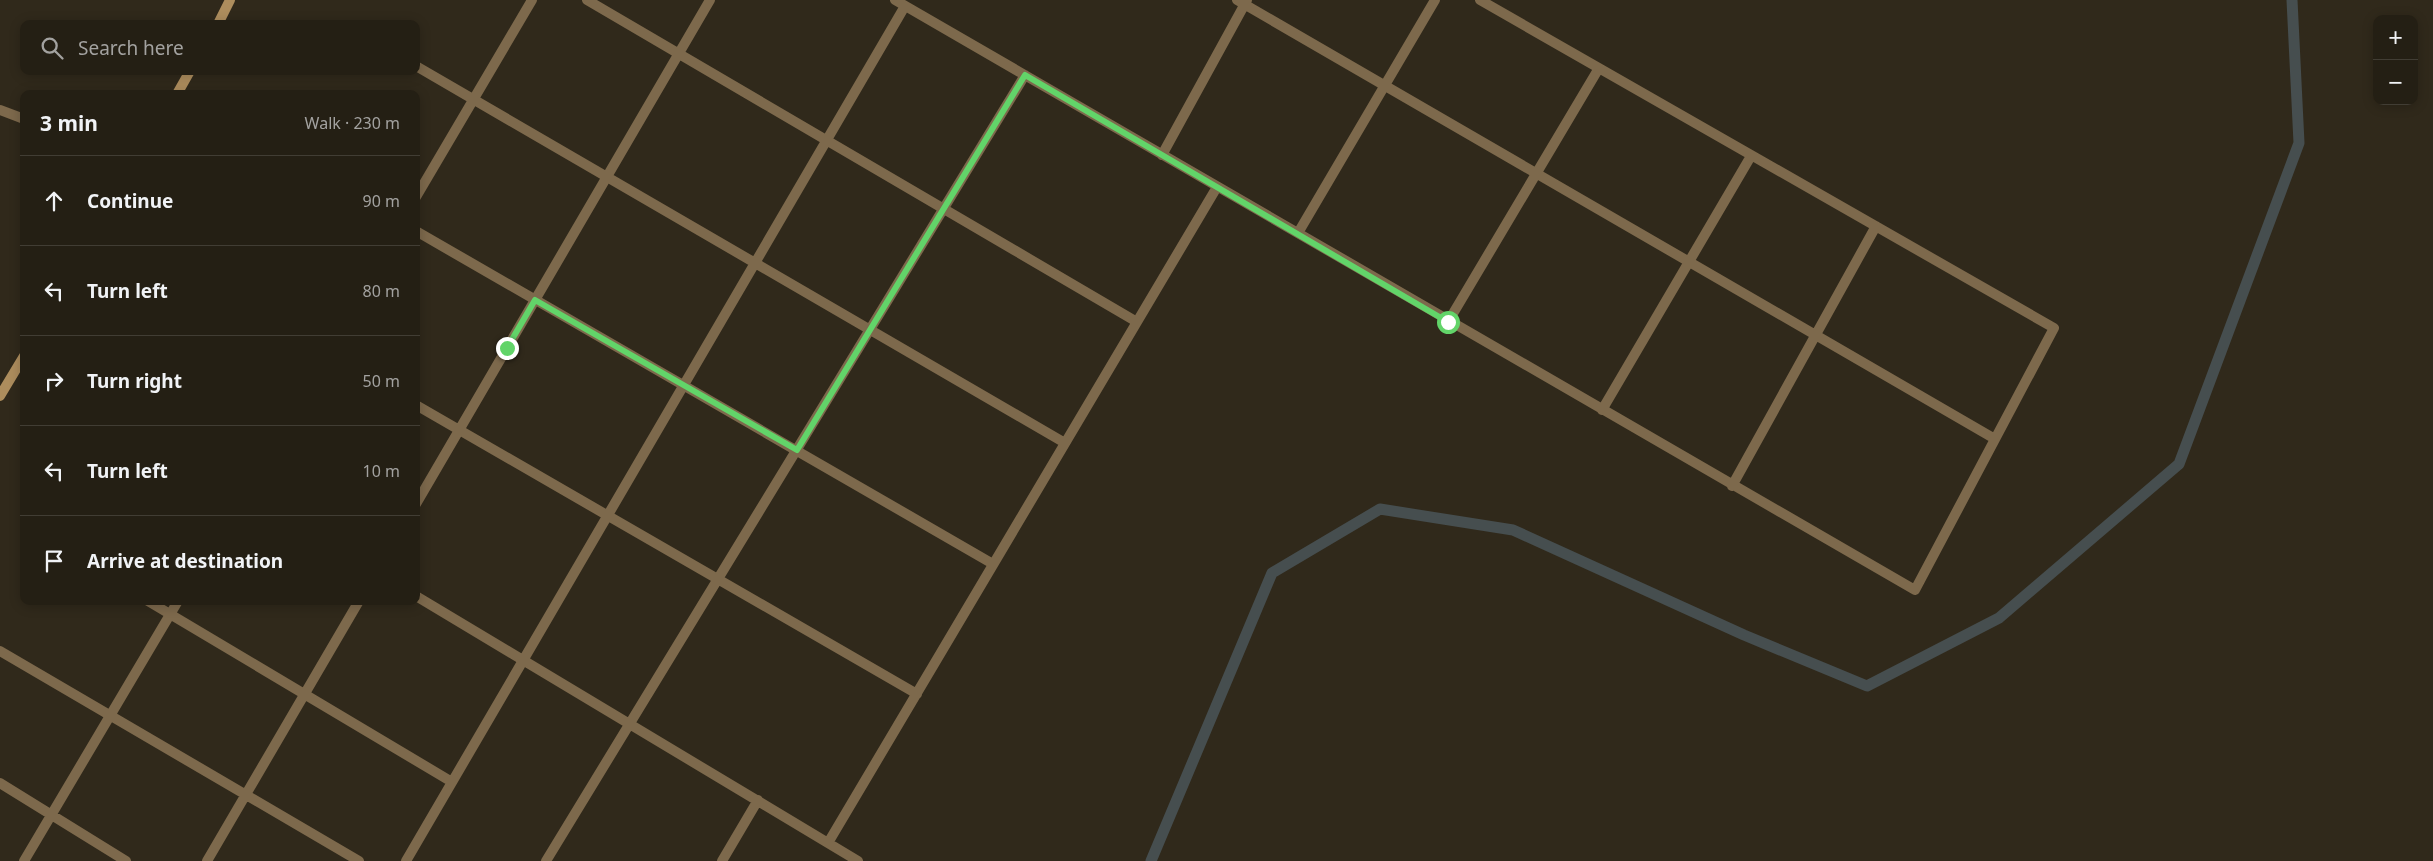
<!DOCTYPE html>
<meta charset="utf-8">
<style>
:root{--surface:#241f14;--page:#302c22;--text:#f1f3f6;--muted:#a3a2a0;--line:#413d34}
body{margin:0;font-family:"Noto Sans",sans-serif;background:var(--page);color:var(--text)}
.controls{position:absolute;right:15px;top:15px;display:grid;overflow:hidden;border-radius:10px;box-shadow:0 2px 12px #0003}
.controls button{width:45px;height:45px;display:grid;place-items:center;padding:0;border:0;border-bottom:1px solid var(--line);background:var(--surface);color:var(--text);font:25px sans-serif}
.stop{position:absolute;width:15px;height:15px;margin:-11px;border:4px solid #62d469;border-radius:50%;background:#fff}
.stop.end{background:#62d469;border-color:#fff;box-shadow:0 1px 5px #0008}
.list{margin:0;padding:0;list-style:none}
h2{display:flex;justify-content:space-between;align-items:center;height:65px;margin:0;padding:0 20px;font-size:21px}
h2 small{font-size:16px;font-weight:400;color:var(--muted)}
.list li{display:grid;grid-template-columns:32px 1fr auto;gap:15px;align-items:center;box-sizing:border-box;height:90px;padding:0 20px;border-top:1px solid var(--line)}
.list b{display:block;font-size:19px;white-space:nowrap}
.list em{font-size:16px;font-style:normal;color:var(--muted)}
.icon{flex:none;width:28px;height:28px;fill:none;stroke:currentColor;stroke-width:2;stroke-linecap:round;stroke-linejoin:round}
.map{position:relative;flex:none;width:2433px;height:861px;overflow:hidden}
.search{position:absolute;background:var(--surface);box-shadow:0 2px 12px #0003;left:20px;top:20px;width:400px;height:55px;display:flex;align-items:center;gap:12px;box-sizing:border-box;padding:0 18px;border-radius:10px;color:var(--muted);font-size:19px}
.panel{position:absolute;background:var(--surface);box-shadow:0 2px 12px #0003;left:20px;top:90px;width:400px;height:515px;border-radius:10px}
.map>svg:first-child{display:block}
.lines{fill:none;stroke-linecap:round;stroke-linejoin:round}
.stream{stroke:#464e4f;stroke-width:11}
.lane{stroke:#7d694c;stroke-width:10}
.street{stroke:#7d694c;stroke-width:10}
.secondary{stroke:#ad8d5d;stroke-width:10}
.route{stroke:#62d469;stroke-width:6}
</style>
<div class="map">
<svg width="2433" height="861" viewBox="0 0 2433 861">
<rect width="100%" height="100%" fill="#30291b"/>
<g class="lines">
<path class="stream" d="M1151,861L1272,573L1380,509L1513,530L1744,635L1867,686L1999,618L2179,464L2299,143L2292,0"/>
<path class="lane" d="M587,0L1137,322
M895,0L1915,590L2054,328L1480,0
M1237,0L1995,439
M416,66L1065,443
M1162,155L1247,0
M416,197L532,0
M416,231L993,564
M1298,233L1435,0
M1448,322L1599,68
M416,405L917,694
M1602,410L1751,156
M1732,486L1876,226
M416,504L710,0
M416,596L858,861
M148,601L452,782
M0,651L359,861
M0,783L126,861
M828,843L1217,187
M24,861L178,601
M207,861L359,601
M406,861L905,6
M546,861L1025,75
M722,861L758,800"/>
<path class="street" d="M0,110L24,119"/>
<path class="secondary" d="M218,24L230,0
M177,94L190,71
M0,396L24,356"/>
</g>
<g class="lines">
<path class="route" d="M507,348L535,300L797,450L1025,75L1448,322"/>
</g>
</svg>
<div class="controls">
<button>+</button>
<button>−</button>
</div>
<div class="stop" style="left:1448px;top:322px"></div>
<div class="stop end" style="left:507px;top:348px"></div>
<div class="search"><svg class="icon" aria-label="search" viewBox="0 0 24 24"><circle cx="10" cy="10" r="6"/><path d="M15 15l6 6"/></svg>Search here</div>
<section class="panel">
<h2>3 min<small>Walk · 230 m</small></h2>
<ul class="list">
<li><svg class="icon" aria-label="ahead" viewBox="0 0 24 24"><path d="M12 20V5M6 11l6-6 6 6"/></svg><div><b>Continue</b></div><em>90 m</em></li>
<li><svg class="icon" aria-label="left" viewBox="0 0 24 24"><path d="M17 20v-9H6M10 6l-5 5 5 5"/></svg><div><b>Turn left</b></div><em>80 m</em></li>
<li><svg class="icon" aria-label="right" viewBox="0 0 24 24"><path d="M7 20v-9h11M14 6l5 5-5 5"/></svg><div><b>Turn right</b></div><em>50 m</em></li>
<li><svg class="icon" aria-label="left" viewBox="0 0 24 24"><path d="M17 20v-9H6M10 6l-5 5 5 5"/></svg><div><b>Turn left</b></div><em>10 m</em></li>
<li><svg class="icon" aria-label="arrive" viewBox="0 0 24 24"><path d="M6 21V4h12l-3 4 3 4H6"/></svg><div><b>Arrive at destination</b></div></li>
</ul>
</section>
</div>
